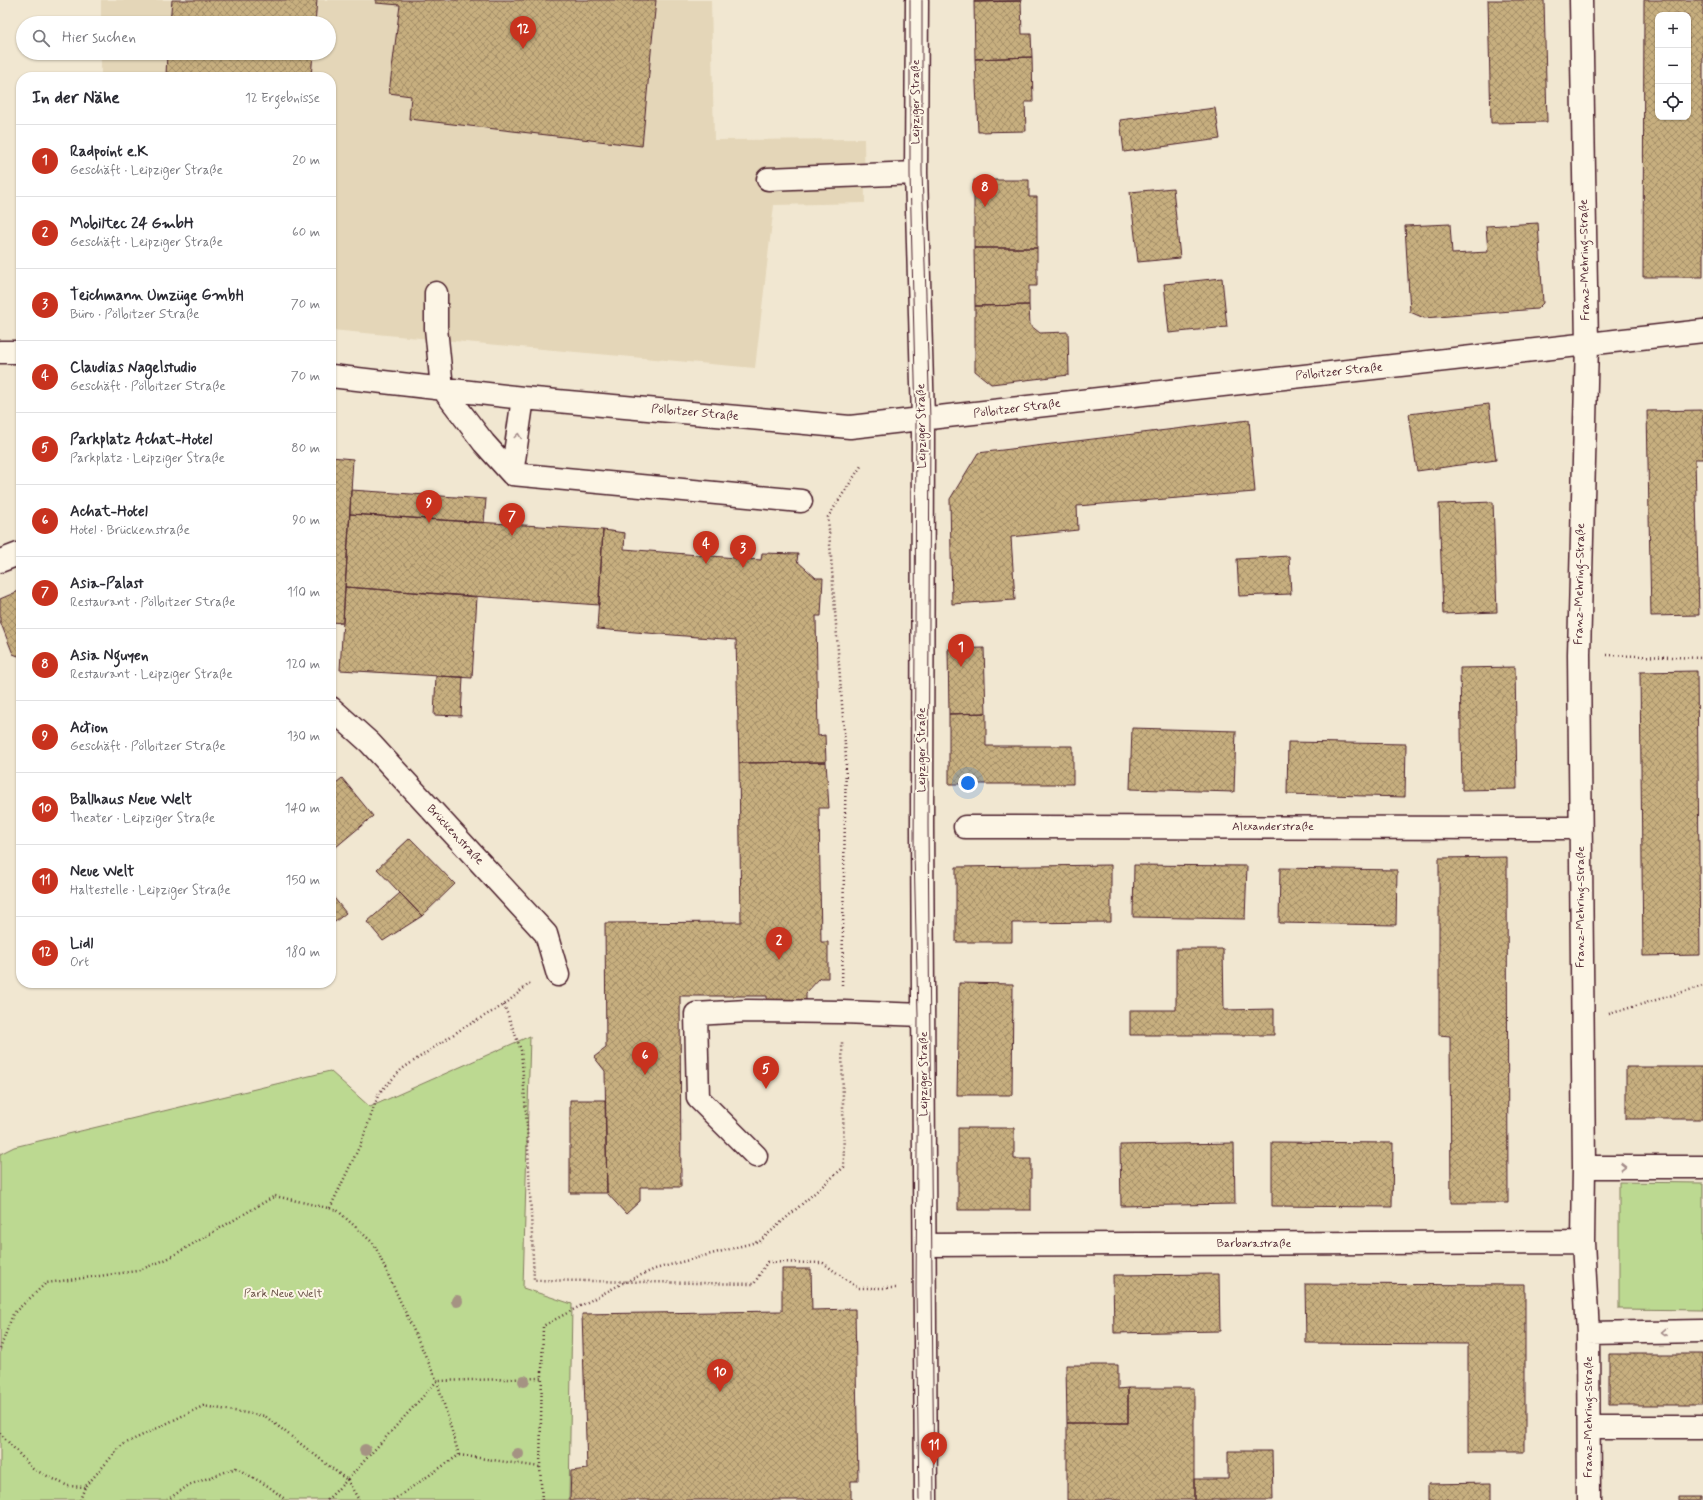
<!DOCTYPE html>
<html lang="de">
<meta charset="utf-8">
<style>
:root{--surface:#fff;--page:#f2f2f3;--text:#2b2b33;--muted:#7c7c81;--line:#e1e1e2;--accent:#c8321e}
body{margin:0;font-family:Mynerve,sans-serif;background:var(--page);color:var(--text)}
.controls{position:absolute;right:12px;top:12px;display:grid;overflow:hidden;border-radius:8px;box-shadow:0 1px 3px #0004}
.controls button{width:36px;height:36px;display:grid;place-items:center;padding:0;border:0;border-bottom:1px solid var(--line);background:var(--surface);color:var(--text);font:20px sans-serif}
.you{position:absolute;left:968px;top:783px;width:14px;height:14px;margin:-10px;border:3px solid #fff;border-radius:50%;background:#1a73e8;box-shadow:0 0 0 6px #1a73e833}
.badge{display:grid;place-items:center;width:26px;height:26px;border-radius:50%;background:var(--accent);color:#fff;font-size:13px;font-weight:700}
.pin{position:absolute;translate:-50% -33px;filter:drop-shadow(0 1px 2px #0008)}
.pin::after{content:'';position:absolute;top:21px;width:14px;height:12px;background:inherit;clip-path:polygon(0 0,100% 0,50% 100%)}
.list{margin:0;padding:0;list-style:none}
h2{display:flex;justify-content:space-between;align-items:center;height:52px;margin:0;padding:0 16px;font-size:17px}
h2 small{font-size:13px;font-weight:400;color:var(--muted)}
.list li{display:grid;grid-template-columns:26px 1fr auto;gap:12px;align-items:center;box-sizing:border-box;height:72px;padding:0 16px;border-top:1px solid var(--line)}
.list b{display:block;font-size:15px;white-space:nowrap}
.list p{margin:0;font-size:13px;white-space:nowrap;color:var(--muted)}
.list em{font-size:13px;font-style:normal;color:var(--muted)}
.icon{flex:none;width:22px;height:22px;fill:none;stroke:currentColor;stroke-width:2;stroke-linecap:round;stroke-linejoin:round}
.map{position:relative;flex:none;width:1703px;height:1500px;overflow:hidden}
.search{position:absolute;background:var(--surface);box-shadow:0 1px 3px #0004;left:16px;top:16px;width:320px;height:44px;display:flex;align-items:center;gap:10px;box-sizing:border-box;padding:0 14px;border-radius:22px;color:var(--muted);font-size:15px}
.panel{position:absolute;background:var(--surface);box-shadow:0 1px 3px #0004;left:16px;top:72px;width:320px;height:916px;border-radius:16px}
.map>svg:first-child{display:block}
.built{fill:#e4d6b8}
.green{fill:#bcd991;stroke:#837c5e}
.building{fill:url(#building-cross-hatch);stroke:#4a1f2b;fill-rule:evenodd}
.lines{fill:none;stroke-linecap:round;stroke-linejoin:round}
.minor-casing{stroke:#4a1f2b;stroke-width:25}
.path{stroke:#4a1f2b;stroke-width:2.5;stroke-dasharray:1 3;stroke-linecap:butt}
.minor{stroke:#fcf5e5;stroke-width:22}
.tram{stroke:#4a1f2b;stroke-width:1}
.tree{fill:#a59383}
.oneway{stroke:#a38a88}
.labels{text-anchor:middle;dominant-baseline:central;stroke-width:4;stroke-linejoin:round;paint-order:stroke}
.street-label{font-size:12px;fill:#4a1f2b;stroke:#fcf5e5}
.park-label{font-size:12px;fill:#664e44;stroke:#fcf5e5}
</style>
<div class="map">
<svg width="1703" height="1500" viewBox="0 0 1703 1500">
<defs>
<pattern id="building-cross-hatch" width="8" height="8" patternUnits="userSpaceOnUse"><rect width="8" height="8" fill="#c7af7f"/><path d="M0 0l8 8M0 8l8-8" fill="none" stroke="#a48e68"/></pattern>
</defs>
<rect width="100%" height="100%" fill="#f1e7d1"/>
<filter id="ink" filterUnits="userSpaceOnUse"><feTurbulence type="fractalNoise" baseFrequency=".025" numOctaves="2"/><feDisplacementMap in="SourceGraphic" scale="8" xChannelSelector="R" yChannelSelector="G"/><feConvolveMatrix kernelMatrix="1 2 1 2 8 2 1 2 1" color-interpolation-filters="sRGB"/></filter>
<g filter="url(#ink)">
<path class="built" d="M101,0H711L714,140L864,139L865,203L774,205L755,368L331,330V77H101V53H329V23H101Z"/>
<path class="green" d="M530,1036L523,1288L572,1304L569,1500H0V1154L14,1147L330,1071L370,1107Z
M1619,1182L1703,1183V1310L1619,1309Z"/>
<path class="building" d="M172,0H317L315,23H170Z
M376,0H656L642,146L409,119L411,96L389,93L400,5L376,3Z
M974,0H1021V1L974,2Z
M1488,0H1544L1547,122L1491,123Z
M1644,0H1703V277H1643ZM1658,15H1688V117H1658Z
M1021,1L1022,34H1031L1032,57L975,59L974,2Z
M167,53H313L311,77L166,76Z
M1032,57L1033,102H1025L1026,131L978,132L975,59Z
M1215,108L1220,139L1124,152L1120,120Z
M974,180H1029V197H1037V248H974Z
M1173,188L1180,258L1138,262L1130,192Z
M1538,223L1543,303L1537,309L1424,318L1410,312L1405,226L1450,224L1452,254L1488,252L1486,226Z
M974,248H1037V286H1029V305L975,306Z
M1222,278L1227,327L1169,333L1164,284Z
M1029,305L1030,325L1040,333L1068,332L1069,375L991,384L975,371V306Z
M1489,404L1496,460L1417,471L1409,414Z
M1703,410V459H1695L1699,615L1651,616L1647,411Z
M1249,420L1255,492L1077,506L1078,530L1011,537L1015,600L952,604L950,499L978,453Z
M331,457L353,459L343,623L331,622Z
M351,490L486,499L484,523L350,514Z
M1493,502L1497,612L1443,614L1439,504Z
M350,514L603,530L599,605L345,587Z
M603,530L625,533L624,549L761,560L762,553L798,554L797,561L816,578H823L821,616H816L818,736L825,735L826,762L739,763L736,640L597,629Z
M1289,556L1291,594L1239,596L1237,559Z
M345,587L477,597L472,678L340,670Z
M21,590V657L13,654L0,621V599Z
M984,648L986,713L949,714L948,649Z
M1515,667L1517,789L1462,790L1460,668Z
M1697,671L1700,955L1643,956L1640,672Z
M436,676L463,677L461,716L434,715Z
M986,713V746H1073V784H949V714Z
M1132,728L1236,731L1234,792L1130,789Z
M1288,742L1406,744L1405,797L1287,794Z
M826,762L829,808H819L821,942H828V978H820L806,993V1002L767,1003V996H680L681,1187H640V1201L626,1214L607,1193L605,1071L594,1057L606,1048L605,923L741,922L739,763Z
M342,778L373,816L336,847L331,842V787Z
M410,838L455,884L422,916L377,869Z
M1507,857L1508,1203H1451L1450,1036L1439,1035V858Z
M1111,865V922L1012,923V942H956V867Z
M1134,865L1247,866L1245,919L1133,917Z
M1280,868L1397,870L1396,925L1279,923Z
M400,893L422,916L383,941L367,922Z
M331,894L346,913L331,925Z
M1176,949H1223L1224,1010L1274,1009V1035H1130V1010H1176Z
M959,983L1013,984L1012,1095H957Z
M1626,1067H1703V1119H1626Z
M570,1100H605L607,1193H570Z
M958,1128H1014V1159H1031V1210H958Z
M1272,1142L1393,1143L1392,1207L1272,1206Z
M1234,1143L1235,1204L1121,1206L1120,1145Z
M782,1269H811L812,1310L855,1309L858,1481H851V1500H570L571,1471L587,1469L582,1314L782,1311Z
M1219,1274L1220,1331L1114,1333L1113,1275Z
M1305,1284L1525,1285V1452H1468V1344L1306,1343Z
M1609,1354H1703V1405H1609Z
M1066,1365H1118V1389L1128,1388V1423H1067Z
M1128,1388H1194V1500H1067V1423H1128Z
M1228,1451H1272L1273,1500H1194V1479H1228Z
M1491,1483V1500H1428V1484Z
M1681,1496H1703V1500H1681Z"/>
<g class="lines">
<defs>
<path id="minor" d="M917,0L916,173L923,419L922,826L926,1500
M1581,0L1587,344L1579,654L1584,1167L1583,1242L1588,1333L1589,1500
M768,179L916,173
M436,293V328L442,388L484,443L512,474L801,501
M0,352H21
M331,376L523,398L850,427L1703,331
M512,474L523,398
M0,561L21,553
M331,708L370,743L546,934L558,975
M965,827L1581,828
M756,1156L698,1098L696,1014L747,1011L842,1012L923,1015
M1584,1167H1703
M925,1245L1583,1242
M1588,1333L1703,1331
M1589,1427H1703"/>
</defs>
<use href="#minor" class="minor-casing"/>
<path class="path" d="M1607,655L1703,658
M842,985L846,758L828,517L861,466
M504,1005L521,1050L527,1126L534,1280L754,1284L767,1262L823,1263L858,1288H898
M1609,1014L1703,986
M330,1208L362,1141L379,1093L402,1069L463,1028L504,1005L529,984L533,983
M0,1349L13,1314L46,1283L137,1271L167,1259L275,1196L337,1210L374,1244L437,1381L347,1480L265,1416L203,1406L122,1445L85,1487L80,1500
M0,1433L33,1469L68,1486L85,1487
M459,1455L437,1381L541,1378
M167,1500L189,1485L236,1468L268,1486L286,1500
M327,1500L347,1480L359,1500
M393,1500L459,1455L540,1467
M542,1500L540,1467L543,1326L623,1283L655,1269L760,1241L844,1167L842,1040"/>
<use href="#minor" class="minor"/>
<path class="tram" d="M910,0V174L916,419L914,853L918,1015L916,1288L919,1500
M922,0V171L930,419L928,825L934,1500"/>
</g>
<g class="tree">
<circle cx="457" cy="1301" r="6"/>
<circle cx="524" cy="1381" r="6"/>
<circle cx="365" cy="1450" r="6"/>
<circle cx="518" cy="1454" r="6"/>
</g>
<defs><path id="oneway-chevron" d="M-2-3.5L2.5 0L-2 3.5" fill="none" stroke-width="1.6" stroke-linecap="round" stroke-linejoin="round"/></defs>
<g class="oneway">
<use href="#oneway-chevron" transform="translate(518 436) rotate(-82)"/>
<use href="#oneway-chevron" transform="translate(1623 1167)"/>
<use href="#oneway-chevron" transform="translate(1664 1332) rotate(179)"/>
</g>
</g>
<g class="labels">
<g class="street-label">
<text transform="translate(916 102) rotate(-90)">Leipziger Straße</text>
<text transform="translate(1585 260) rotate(-91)">Franz-Mehring-Straße</text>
<text transform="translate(1339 372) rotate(-6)">Pölbitzer Straße</text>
<text transform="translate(1017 409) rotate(-7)">Pölbitzer Straße</text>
<text transform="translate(695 413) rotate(5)">Pölbitzer Straße</text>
<text transform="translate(922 426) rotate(-91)">Leipziger Straße</text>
<text transform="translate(1580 584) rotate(-89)">Franz-Mehring-Straße</text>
<text transform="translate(922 750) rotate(-90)">Leipziger Straße</text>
<text x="1273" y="827">Alexanderstraße</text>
<text transform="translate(455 835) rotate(47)">Brückenstraße</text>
<text transform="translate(1581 907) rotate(-90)">Franz-Mehring-Straße</text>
<text transform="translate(924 1074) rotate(-90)">Leipziger Straße</text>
<text x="1254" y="1244">Barbarastraße</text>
<text transform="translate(1589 1417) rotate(-90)">Franz-Mehring-Straße</text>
</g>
<g class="park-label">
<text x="283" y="1294">Park Neue Welt</text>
</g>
</g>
</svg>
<div class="controls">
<button>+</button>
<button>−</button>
<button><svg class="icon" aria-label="locate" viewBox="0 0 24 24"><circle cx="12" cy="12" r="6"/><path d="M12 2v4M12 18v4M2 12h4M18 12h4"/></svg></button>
</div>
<div class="you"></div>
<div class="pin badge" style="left:961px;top:667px">1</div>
<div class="pin badge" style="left:779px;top:960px">2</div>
<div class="pin badge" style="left:743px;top:568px">3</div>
<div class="pin badge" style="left:706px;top:564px">4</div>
<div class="pin badge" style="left:766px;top:1089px">5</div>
<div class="pin badge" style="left:645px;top:1075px">6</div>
<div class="pin badge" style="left:512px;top:536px">7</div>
<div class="pin badge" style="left:985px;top:207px">8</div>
<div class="pin badge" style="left:429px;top:523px">9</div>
<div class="pin badge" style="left:720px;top:1392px">10</div>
<div class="pin badge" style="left:934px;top:1465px">11</div>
<div class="pin badge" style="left:523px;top:49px">12</div>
<div class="search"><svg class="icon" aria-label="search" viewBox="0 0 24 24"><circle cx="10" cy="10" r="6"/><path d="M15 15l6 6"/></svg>Hier suchen</div>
<section class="panel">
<h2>In der Nähe<small>12 Ergebnisse</small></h2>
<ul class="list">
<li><span class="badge">1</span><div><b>Radpoint e.K</b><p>Geschäft · Leipziger Straße</p></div><em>20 m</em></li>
<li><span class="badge">2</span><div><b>Mobiltec 24 GmbH</b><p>Geschäft · Leipziger Straße</p></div><em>60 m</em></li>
<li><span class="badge">3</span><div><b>Teichmann Umzüge GmbH</b><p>Büro · Pölbitzer Straße</p></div><em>70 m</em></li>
<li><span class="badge">4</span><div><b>Claudias Nagelstudio</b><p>Geschäft · Pölbitzer Straße</p></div><em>70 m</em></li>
<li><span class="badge">5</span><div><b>Parkplatz Achat-Hotel</b><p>Parkplatz · Leipziger Straße</p></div><em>80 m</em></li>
<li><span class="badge">6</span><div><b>Achat-Hotel</b><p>Hotel · Brückenstraße</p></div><em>90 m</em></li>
<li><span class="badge">7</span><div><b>Asia-Palast</b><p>Restaurant · Pölbitzer Straße</p></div><em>110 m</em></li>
<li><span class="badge">8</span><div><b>Asia Nguyen</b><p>Restaurant · Leipziger Straße</p></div><em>120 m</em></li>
<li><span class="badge">9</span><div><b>Action</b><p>Geschäft · Pölbitzer Straße</p></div><em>130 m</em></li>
<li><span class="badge">10</span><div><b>Ballhaus Neue Welt</b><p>Theater · Leipziger Straße</p></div><em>140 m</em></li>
<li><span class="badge">11</span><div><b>Neue Welt</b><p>Haltestelle · Leipziger Straße</p></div><em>150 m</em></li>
<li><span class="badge">12</span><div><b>Lidl</b><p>Ort</p></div><em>180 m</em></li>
</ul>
</section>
</div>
